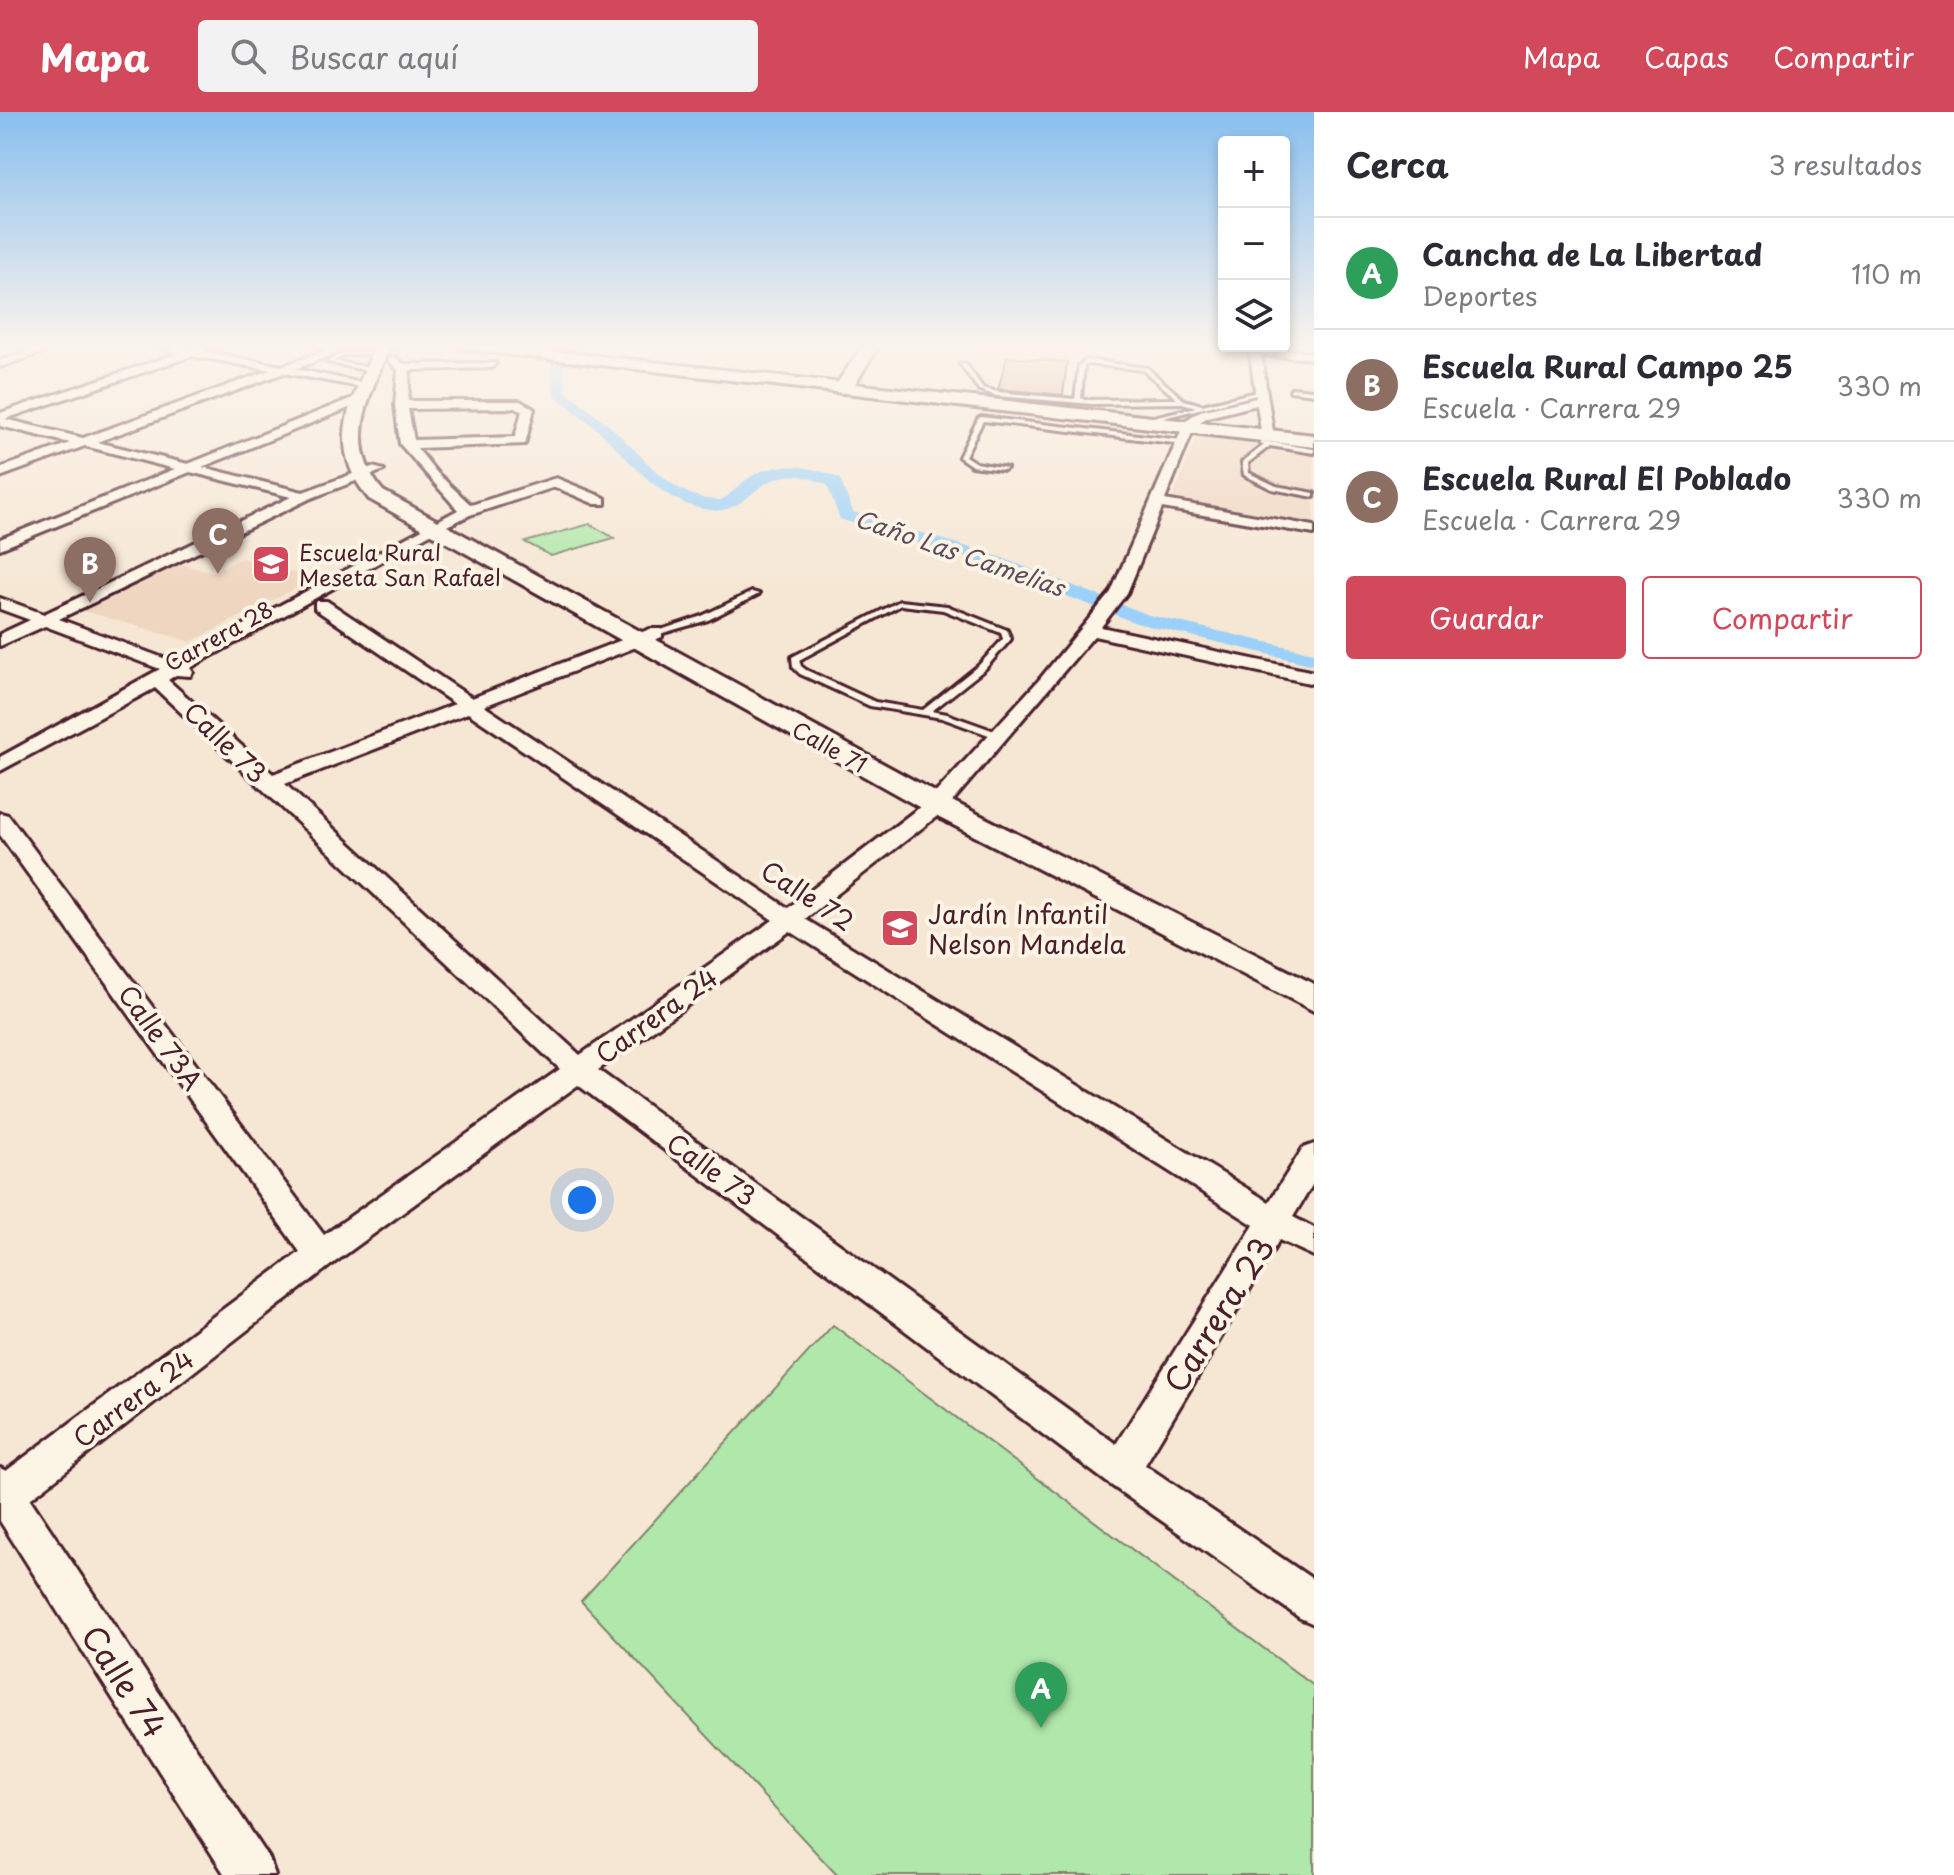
<!DOCTYPE html>
<html lang="es">
<meta charset="utf-8">
<style>
:root{--surface:#fff;--page:#f2f2f3;--text:#2b2b33;--muted:#7c7c81;--line:#e1e1e2;--accent:#d1495b}
body{margin:0;font-family:"Playpen Sans",sans-serif;background:var(--page);color:var(--text)}
.controls{position:absolute;right:24px;top:24px;display:grid;overflow:hidden;border-radius:8px;box-shadow:0 4px 12px #0003}
.controls button{width:72px;height:72px;display:grid;place-items:center;padding:0;border:0;border-bottom:2px solid var(--line);background:var(--surface);color:var(--text);font:40px sans-serif}
.you{position:absolute;left:582px;top:1088px;width:28px;height:28px;margin:-20px;border:6px solid #fff;border-radius:50%;background:#1a73e8;box-shadow:0 0 0 12px #1a73e833}
.badge{display:grid;place-items:center;width:52px;height:52px;border-radius:50%;background:var(--accent);color:#fff;font-size:26px;font-weight:700}
.pin{position:absolute;translate:-50% -66px;filter:drop-shadow(0 2px 4px #0008)}
.pin::after{content:'';position:absolute;top:42px;width:28px;height:24px;background:inherit;clip-path:polygon(0 0,100% 0,50% 100%)}
.list{margin:0;padding:0;list-style:none}
h2{display:flex;justify-content:space-between;align-items:center;height:104px;margin:0;padding:0 32px;font-size:34px}
h2 small{font-size:26px;font-weight:400;color:var(--muted)}
.list li{display:grid;grid-template-columns:52px 1fr auto;gap:24px;align-items:center;box-sizing:border-box;height:112px;padding:0 32px;border-top:2px solid var(--line)}
.list b{display:block;font-size:30px;white-space:nowrap}
.list p{margin:0;font-size:26px;white-space:nowrap;color:var(--muted)}
.list em{font-size:26px;font-style:normal;color:var(--muted)}
.actions{display:flex;gap:16px;padding:24px 32px}
.actions a{flex:1;padding:18px 0;border:2px solid var(--accent);border-radius:8px;text-align:center;font-size:28px;color:var(--accent)}
.actions .main{background:var(--accent);color:#fff}
.icon{flex:none;width:44px;height:44px;fill:none;stroke:currentColor;stroke-width:2;stroke-linecap:round;stroke-linejoin:round}
.map{position:relative;flex:none;width:1314px;height:1763px;overflow:hidden}
header{display:flex;align-items:center;gap:48px;box-sizing:border-box;height:112px;padding:0 40px;background:var(--accent);color:#fff}
header strong{font-size:38px}
nav{display:flex;gap:44px;margin-inline-start:auto;font-size:28px}
.search{width:560px;height:72px;background:var(--page);display:flex;align-items:center;gap:20px;box-sizing:border-box;padding:0 28px;border-radius:8px;color:var(--muted);font-size:30px}
main{display:flex}
aside{flex:1;background:var(--surface)}
.map>svg:first-child{display:block}
.built{fill:#efd6c0}
.green{fill:#b0e8ab;stroke:#7d846b;stroke-width:2}
.lines{fill:none;stroke-linecap:round;stroke-linejoin:round}
.canal{fill:#9ad0f9;fill-rule:evenodd}
.building{fill:#dfae91;stroke:#4a1f2b;stroke-width:2}
.lane-casing{stroke:#4a1f2b;stroke-width:6}
.street-casing{stroke:#4a1f2b;stroke-width:6}
.secondary-casing{stroke:#4a1f2b;stroke-width:6}
.primary-casing{stroke:#4a1f2b;stroke-width:6}
.lane{fill:#fcf5e5;fill-rule:evenodd}
.street{fill:#fcf5e5;fill-rule:evenodd}
.secondary{fill:#fcf5e5;fill-rule:evenodd}
.primary{fill:#fcf5e5;fill-rule:evenodd}
.rail{stroke:#4a1f2b;stroke-width:3}
.labels{text-anchor:middle;dominant-baseline:central;stroke-width:8;stroke-linejoin:round;paint-order:stroke}
.far-poi-label{font-size:22px;fill:#4a1f2b;stroke:#fcf5e5;text-anchor:start}
.far-street-label{font-size:22px;fill:#4a1f2b;stroke:#fcf5e5}
.far-water-label{font-size:24px;font-style:italic;fill:#5e4b5e;stroke:#fcf5e5}
.street-label{font-size:26px;fill:#4a1f2b;stroke:#fcf5e5}
.poi-label{font-size:26px;fill:#4a1f2b;stroke:#fcf5e5;text-anchor:start}
.near-street-label{font-size:32px;fill:#4a1f2b;stroke:#fcf5e5}
</style>
<header>
<strong>Mapa</strong>
<div class="search"><svg class="icon" aria-label="search" viewBox="0 0 24 24"><circle cx="10" cy="10" r="6"/><path d="M15 15l6 6"/></svg>Buscar aquí</div>
<nav><a>Mapa</a><a>Capas</a><a>Compartir</a></nav>
</header>
<main>
<div class="map">
<svg width="1314" height="1763" viewBox="0 0 1314 1763">
<rect width="100%" height="100%" fill="#f6e7d4"/>
<filter id="ink" filterUnits="userSpaceOnUse"><feTurbulence type="fractalNoise" baseFrequency=".0125" numOctaves="2"/><feDisplacementMap in="SourceGraphic" scale="16" xChannelSelector="R" yChannelSelector="G"/><feConvolveMatrix kernelMatrix="1 2 1 2 8 2 1 2 1" color-interpolation-filters="sRGB"/></filter>
<g filter="url(#ink)">
<path class="built" d="M915,233H1081L1078,247Z
M1198,321L1314,332V414L1171,391Z
M242,446L314,467L191,530L81,498L176,451L213,460Z"/>
<path class="green" d="M590,412L614,426L551,444L525,430Z
M833,1213L1314,1574V1763H837L581,1489Z"/>
<g class="lines">
<path class="canal" d="M578,233H600L570,242L564,238Z
M557,244L563,248L566,279C582,292 599,304 614,318C645,346 675,389 721,388C732,382 740,371 752,364C778,348 813,354 840,367L853,400L997,444L1149,503L1314,541V553L1136,511L985,452L840,407L827,373C760,340 755,404 710,398C662,392 635,353 602,322C587,308 570,296 554,283L551,248Z"/>
</g>
<path class="building" d="M1007,245L1067,250L1063,283L998,277Z"/>
<g class="lines">
<defs>
<path id="lane" d="M395,239L397,241L344,243L335,249L376,257L374,260L327,250L343,241Z
M1087,248L1147,256L1184,288L1202,293L1261,279L1264,281L1151,309L1149,306L1196,295L1182,291L1092,292L997,284L979,278L960,252L965,251L983,276L998,280L1075,287L1079,253ZM1088,252L1143,258L1177,287L1084,288L1081,286L1084,254Z
M1292,276L1314,278V282L1290,279Z
M981,305L1182,328L1185,330L1182,332L983,309L965,344L976,351L1007,356L1004,358L972,354L959,345L978,307Z
M1262,329L1314,337V341L1270,334L1248,351L1249,361L1276,374L1314,381V385L1272,377L1244,363L1242,350L1264,333L1259,331Z
M752,480L759,482L708,508L656,523L652,521L702,504Z
M900,489L947,494L1007,518L1011,527L985,557L932,599L947,602L1003,622V626H997L942,606L870,594L800,562L793,555L792,545ZM901,493L943,498L1001,521L1003,527L979,553L923,598L875,590L806,558L801,554L799,548Z"/>
<path id="street" d="M50,233H65L0,255V248Z
M148,233L191,237L218,233L204,239L282,254L341,233H355L296,257L372,273L366,276L284,261L97,330L188,352L360,283L364,284V290L202,355L303,380L372,355L384,358L309,387L59,507L174,550L458,398L400,332L395,293L398,258L388,248L393,245L404,252L496,251L492,256L410,258L408,289H520L534,297L525,332L417,336L437,361L471,393L556,366L605,386V392H595L555,375L470,403L436,419L190,556L193,560L190,564L176,563L168,568L273,662L455,592L315,497V489H327L472,586L650,517H662V525L484,594L788,796L929,688L1039,568L1111,480L1186,308L1200,299L1256,286L1249,234L1314,241V247L1261,243L1273,319L1267,323L1261,319L1257,293L1208,305L1195,313L1165,388L1314,414V422L1162,396L1127,481L1101,515L1314,560V572L1094,524L945,698L805,807L1269,1090L1303,1036L1314,1032V1070L1293,1105L1314,1116V1144L1279,1128L1145,1353L1314,1468V1512L1300,1506L1108,1371L578,973L331,1153L30,1387L269,1746L275,1763H225L0,1409V1356L6,1359L300,1140L0,723V701L8,703L324,1123L560,957L155,576L0,659V645L160,557L45,514L0,534V522L30,508L0,497V486L44,502L291,385L190,360L0,437V427L175,357L85,334L0,365V356L70,331L0,314V301L179,241ZM192,244L270,258L83,326L5,307ZM514,296L522,299L515,325L414,328L408,297ZM468,601L773,808L580,943L285,672ZM790,819L1254,1113L1116,1332L598,958Z
M542,233H554L542,240L537,237Z"/>
<path id="secondary" d="M376,233H390C370,284 342,331 383,379L948,687L1314,872V899L926,699L369,387C324,332 351,290 376,233Z
M455,233H499L843,271L851,276L843,281L462,237Z"/>
<path id="primary" d="M863,233H879L855,272L1314,323V335L837,280L834,276Z"/>
</defs>
<use href="#lane" class="lane-casing"/>
<use href="#street" class="street-casing"/>
<use href="#secondary" class="secondary-casing"/>
<use href="#primary" class="primary-casing"/>
<use href="#lane" class="lane"/>
<use href="#street" class="street"/>
<use href="#secondary" class="secondary"/>
<use href="#primary" class="primary"/>
<path class="rail" d="M0,234L4,233"/>
</g>
</g>
<linearGradient id="sky" x2="0" y2="1"><stop stop-color="#89bfef"/><stop offset="0.49" stop-color="#fbf4ec"/><stop offset="1" stop-color="#fbf4ec" stop-opacity="0"/></linearGradient>
<rect width="1314" height="480" fill="url(#sky)"/>
<defs>
<symbol id="school-square" viewBox="-11 -11 22 22"><rect x="-9" y="-9" width="18" height="18" rx="4" fill="#d1495b" stroke="#fcf5e5"/><path d="M0-5L7-2L0 1L-7-2ZM-4 1L0 2.5L4 1V4Q0 6-4 4Z" fill="#fff"/></symbol>
</defs>
<g fill-rule="evenodd">
<use href="#school-square" x="249" y="430" width="44" height="44"/>
<use href="#school-square" x="878" y="794" width="44" height="44"/>
</g>
<g class="labels">
<g class="far-poi-label">
<text x="299" y="439">Escuela Rural<tspan x="299" dy="25">Meseta San Rafael</tspan></text>
</g>
<g class="far-street-label">
<text transform="translate(218 523) rotate(-29)">Carrera 28</text>
<text transform="translate(830 634) rotate(29)">Calle 71</text>
</g>
<g class="far-water-label">
<text transform="translate(960 440) rotate(19)">Caño Las Camelias</text>
</g>
<g class="street-label">
<text transform="translate(226 630) rotate(44)">Calle 73</text>
<text transform="translate(808 783) rotate(33)">Calle 72</text>
<text transform="translate(656 903) rotate(-36)">Carrera 24</text>
<text transform="translate(161 925) rotate(54)">Calle 73A</text>
<text transform="translate(712 1057) rotate(36)">Calle 73</text>
<text transform="translate(133 1286) rotate(-37)">Carrera 24</text>
</g>
<g class="poi-label">
<text x="928" y="801">Jardín Infantil<tspan x="928" dy="30">Nelson Mandela</tspan></text>
</g>
<g class="near-street-label">
<text transform="translate(1218 1202) rotate(-58)">Carrera 23</text>
<text transform="translate(125 1569) rotate(57)">Calle 74</text>
</g>
</g>
</svg>
<div class="controls">
<button>+</button>
<button>−</button>
<button><svg class="icon" aria-label="layers" viewBox="0 0 24 24"><path d="M12 4l9 5-9 5-9-5zM3 14l9 5 9-5"/></svg></button>
</div>
<div class="you"></div>
<div class="pin badge" style="left:1041px;top:1616px;background:#2e9e5b">A</div>
<div class="pin badge" style="left:90px;top:491px;background:#8d6e63">B</div>
<div class="pin badge" style="left:218px;top:462px;background:#8d6e63">C</div>
</div>
<aside>
<h2>Cerca<small>3 resultados</small></h2>
<ul class="list">
<li><span class="badge" style="background:#2e9e5b">A</span><div><b>Cancha de La Libertad</b><p>Deportes</p></div><em>110 m</em></li>
<li><span class="badge" style="background:#8d6e63">B</span><div><b>Escuela Rural Campo 25</b><p>Escuela · Carrera 29</p></div><em>330 m</em></li>
<li><span class="badge" style="background:#8d6e63">C</span><div><b>Escuela Rural El Poblado</b><p>Escuela · Carrera 29</p></div><em>330 m</em></li>
</ul>
<div class="actions"><a class="main">Guardar</a><a>Compartir</a></div>
</aside>
</main>
